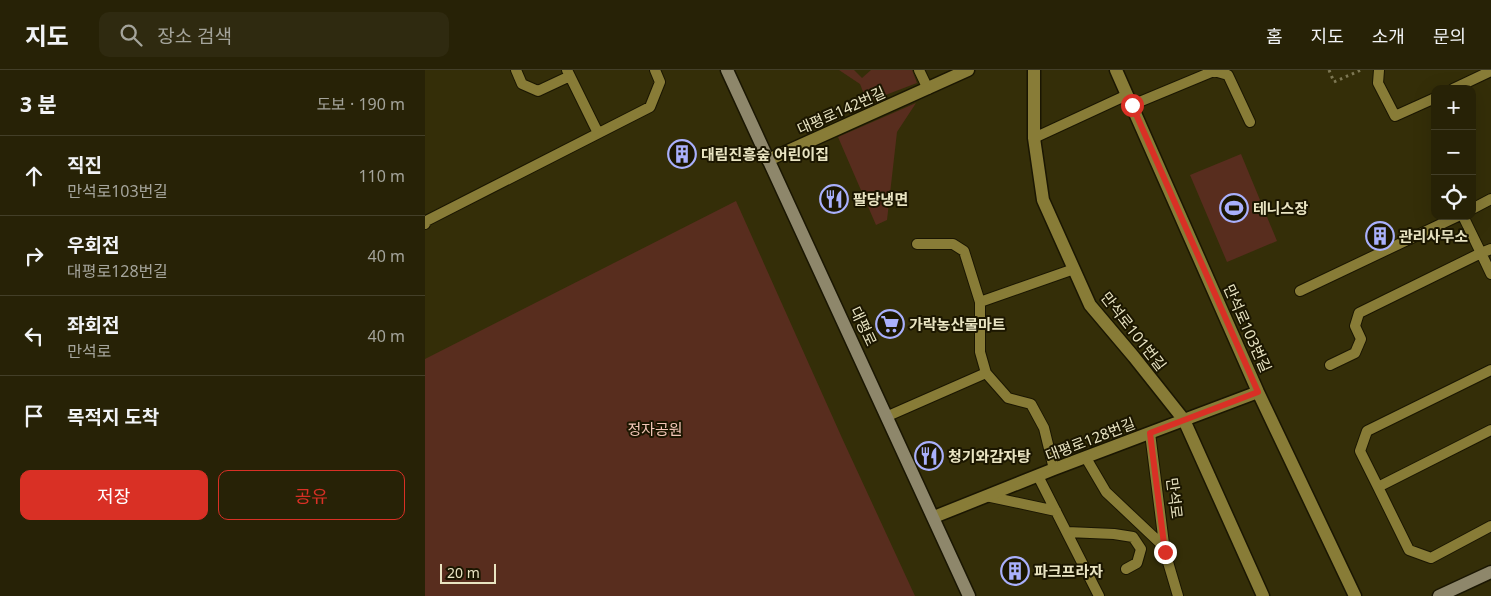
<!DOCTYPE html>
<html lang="ko">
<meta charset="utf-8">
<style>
:root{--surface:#272206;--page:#2f2a10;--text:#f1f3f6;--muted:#a4a49b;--line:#433f28;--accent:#d93025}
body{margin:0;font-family:"Noto Sans","Noto Sans KR",sans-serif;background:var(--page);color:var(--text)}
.controls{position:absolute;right:15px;top:15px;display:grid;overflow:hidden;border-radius:10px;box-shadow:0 5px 20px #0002}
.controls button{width:45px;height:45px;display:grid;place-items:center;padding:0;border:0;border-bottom:1px solid var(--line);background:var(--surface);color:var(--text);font:25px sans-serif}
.scale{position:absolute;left:15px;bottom:12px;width:56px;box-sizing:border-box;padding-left:5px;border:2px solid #e9e4c2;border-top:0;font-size:14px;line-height:18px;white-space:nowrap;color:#e9e4c2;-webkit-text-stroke:4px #1b1600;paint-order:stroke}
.stop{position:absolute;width:15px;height:15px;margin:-11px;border:4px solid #d93025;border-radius:50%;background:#fff}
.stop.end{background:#d93025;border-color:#fff;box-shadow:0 1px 5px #0008}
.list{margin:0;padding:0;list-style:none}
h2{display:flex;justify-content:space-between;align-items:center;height:65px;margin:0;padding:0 20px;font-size:21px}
h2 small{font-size:16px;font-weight:400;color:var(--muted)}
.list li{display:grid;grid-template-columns:32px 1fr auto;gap:15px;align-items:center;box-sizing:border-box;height:80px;padding:0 20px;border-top:1px solid var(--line)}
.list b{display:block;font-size:19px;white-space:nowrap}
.list p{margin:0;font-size:16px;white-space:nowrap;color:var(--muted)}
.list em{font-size:16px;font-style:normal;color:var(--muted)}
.actions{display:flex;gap:10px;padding:15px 20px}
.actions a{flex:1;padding:11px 0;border:1px solid var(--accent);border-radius:10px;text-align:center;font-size:18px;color:var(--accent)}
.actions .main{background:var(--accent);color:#fff}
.icon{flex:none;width:28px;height:28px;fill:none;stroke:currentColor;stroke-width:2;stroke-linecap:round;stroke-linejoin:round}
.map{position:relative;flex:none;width:1066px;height:526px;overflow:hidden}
header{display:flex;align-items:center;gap:30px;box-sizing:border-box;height:70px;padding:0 25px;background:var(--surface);border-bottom:1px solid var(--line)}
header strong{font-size:24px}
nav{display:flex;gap:28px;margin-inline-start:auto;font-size:18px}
.search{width:350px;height:45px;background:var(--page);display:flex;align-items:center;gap:12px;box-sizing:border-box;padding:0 18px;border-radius:10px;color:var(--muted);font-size:19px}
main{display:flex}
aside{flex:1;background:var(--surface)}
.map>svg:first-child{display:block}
.green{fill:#582d1e}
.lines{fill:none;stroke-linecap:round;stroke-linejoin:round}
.lane-casing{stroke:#1a1602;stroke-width:12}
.street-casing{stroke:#1a1602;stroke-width:15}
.secondary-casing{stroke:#1a1602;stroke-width:15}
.path{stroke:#7d7753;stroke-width:3;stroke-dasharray:2.5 4;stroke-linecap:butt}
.lane{stroke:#887c37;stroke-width:10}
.street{stroke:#887c37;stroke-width:12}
.secondary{stroke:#8e876b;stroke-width:12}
.route{stroke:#d93025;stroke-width:6}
.labels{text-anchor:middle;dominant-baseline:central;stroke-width:4;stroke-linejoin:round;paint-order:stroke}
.street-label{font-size:15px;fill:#e9e4c2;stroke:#1b1600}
.poi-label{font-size:15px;font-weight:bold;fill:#e9e4c2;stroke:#1b1600;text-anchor:start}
.park-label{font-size:15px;fill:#f3c6b7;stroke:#1b1600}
</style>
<header>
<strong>지도</strong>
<div class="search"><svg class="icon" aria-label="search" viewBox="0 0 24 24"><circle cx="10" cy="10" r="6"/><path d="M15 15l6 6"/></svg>장소 검색</div>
<nav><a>홈</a><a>지도</a><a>소개</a><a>문의</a></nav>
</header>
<main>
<aside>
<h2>3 분<small>도보 · 190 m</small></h2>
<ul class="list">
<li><svg class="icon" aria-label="ahead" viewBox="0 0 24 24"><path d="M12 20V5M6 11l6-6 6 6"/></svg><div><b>직진</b><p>만석로103번길</p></div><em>110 m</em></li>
<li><svg class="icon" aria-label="right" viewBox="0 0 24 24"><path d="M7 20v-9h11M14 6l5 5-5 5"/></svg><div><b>우회전</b><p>대평로128번길</p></div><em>40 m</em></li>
<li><svg class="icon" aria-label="left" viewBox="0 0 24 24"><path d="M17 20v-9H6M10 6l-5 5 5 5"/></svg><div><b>좌회전</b><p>만석로</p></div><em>40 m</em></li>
<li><svg class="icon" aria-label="arrive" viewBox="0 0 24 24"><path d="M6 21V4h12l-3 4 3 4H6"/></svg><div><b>목적지 도착</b></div></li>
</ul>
<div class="actions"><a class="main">저장</a><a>공유</a></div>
</aside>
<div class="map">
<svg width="1066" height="526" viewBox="0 0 1066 526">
<rect width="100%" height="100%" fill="#342e08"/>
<path class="green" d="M414,0H429L437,8L446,0H487L492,13L442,32L435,14Z
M491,33L472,62L462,150L451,155L413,67Z
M816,84L852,171L802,192L765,105Z
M311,131L417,368L490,526H0V289Z"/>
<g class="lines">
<defs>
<path id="lane" d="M91,0L97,14L113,21L145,6
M142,0L173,63
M494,0L503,19
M954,0L953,13L970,46L1010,28
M1028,19L1066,1
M707,35L789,1L803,5L825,52
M609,68L702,25
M1047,139L1066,129
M0,154L1,151L225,37L235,12L230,0
M1066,179L1056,183L1066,204
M875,221L1033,146
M555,232L649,199
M905,295L930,283L936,269L930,256L934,243L1056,183L1038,146
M1066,300L942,361L935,381L953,417L1066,360
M561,303L583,328L606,334L619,358L629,399
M463,346L561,303L555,282V232L539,181L528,174H492
M725,363L740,482L753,526
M661,388L681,422L734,472L739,480
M613,406L674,526
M953,417L984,480L1006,488L1066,456
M561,426L631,441
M642,462L689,464L708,467L716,479L712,493L701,499"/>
<path id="street" d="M609,0V68L618,130L665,235L709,287L759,350L838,526
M691,0L833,322L930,526
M343,90L543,0
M509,447L629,399L833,322"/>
<path id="secondary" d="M302,0L544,526
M1014,526L1066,502"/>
</defs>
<use href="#lane" class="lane-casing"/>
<use href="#street" class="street-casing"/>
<use href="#secondary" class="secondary-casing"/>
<path class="path" d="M904,0L909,12L936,0"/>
<use href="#lane" class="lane"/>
<use href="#street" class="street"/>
<use href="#secondary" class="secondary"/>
</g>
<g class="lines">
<path class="route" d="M707,35L833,322L725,363L740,482"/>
</g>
<defs>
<symbol id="building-ring" viewBox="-11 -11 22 22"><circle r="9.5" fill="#1b1600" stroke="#a9b0fc" stroke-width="1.5"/><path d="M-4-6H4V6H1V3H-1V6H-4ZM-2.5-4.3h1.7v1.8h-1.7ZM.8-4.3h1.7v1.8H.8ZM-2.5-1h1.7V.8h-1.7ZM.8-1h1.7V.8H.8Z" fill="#a9b0fc"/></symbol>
<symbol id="restaurant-ring" viewBox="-11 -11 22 22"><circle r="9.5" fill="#1b1600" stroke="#a9b0fc" stroke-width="1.5"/><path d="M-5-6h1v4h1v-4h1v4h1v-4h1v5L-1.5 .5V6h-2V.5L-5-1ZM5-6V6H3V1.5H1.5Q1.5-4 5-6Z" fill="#a9b0fc"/></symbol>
<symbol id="stadium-ring" viewBox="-11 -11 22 22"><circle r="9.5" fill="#1b1600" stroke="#a9b0fc" stroke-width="1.5"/><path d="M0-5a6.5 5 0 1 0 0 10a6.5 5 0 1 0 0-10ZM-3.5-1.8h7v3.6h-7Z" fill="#a9b0fc"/></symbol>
<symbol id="supermarket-ring" viewBox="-11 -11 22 22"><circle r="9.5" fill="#1b1600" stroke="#a9b0fc" stroke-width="1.5"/><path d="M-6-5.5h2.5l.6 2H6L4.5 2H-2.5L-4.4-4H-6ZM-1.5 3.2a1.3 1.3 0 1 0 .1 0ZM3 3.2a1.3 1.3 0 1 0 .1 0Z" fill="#a9b0fc"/></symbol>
</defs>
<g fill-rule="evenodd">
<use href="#building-ring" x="241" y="68" width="32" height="32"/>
<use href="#restaurant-ring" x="393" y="113" width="32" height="32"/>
<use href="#stadium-ring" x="793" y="122" width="32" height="32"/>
<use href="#building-ring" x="939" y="150" width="32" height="32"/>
<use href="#supermarket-ring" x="449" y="238" width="32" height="32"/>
<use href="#restaurant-ring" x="488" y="370" width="32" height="32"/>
<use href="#building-ring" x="574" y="485" width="32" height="32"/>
</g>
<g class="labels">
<g class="street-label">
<text transform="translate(416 40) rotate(-24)">대평로142번길</text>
<text transform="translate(439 256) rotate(65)">대평로</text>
<text transform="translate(823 258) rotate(66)">만석로103번길</text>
<text transform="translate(709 261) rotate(52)">만석로101번길</text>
<text transform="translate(665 369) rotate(-21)">대평로128번길</text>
<text transform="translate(750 428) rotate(83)">만석로</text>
</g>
<g class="poi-label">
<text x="276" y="84">대림진흥숲 어린이집</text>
<text x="428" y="129">팔당냉면</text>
<text x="828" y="138">테니스장</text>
<text x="974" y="166">관리사무소</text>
<text x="484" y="254">가락농산물마트</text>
<text x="523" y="386">청기와감자탕</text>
<text x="609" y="501">파크프라자</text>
</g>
<g class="park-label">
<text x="230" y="359">정자공원</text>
</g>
</g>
</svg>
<div class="controls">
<button>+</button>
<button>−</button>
<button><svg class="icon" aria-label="locate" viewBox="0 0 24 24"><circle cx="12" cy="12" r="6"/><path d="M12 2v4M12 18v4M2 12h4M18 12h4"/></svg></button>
</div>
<div class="scale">20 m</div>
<div class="stop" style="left:707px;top:35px"></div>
<div class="stop end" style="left:740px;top:482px"></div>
</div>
</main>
